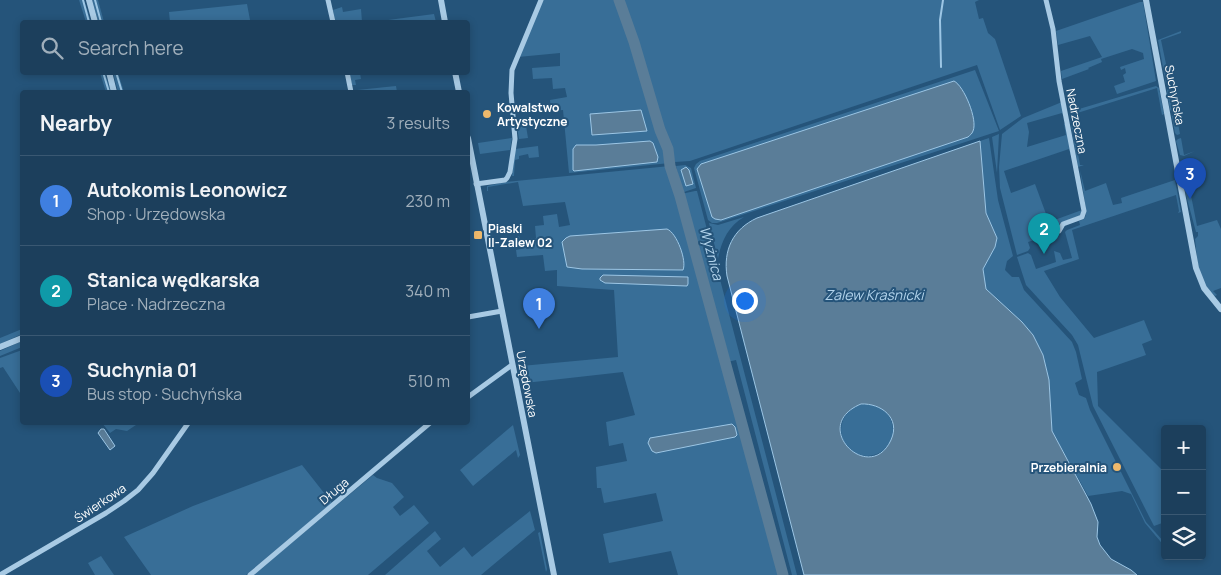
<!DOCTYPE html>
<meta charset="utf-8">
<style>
:root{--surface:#1c3f5c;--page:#294a65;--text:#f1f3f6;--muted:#a0afbb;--line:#3a5872;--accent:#eeb96c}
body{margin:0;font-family:Manrope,sans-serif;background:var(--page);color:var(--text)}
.controls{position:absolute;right:15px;bottom:15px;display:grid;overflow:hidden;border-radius:5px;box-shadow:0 2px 8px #0003}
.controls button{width:45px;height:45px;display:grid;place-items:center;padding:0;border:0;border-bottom:1px solid var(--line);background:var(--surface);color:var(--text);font:25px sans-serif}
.you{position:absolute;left:744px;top:300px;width:18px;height:18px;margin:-12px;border:4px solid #fff;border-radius:50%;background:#1a73e8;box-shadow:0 0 0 8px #1a73e833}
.badge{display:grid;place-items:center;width:32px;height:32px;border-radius:50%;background:var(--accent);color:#fff;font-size:16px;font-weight:700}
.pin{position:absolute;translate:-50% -41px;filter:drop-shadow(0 1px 2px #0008)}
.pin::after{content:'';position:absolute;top:26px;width:18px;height:15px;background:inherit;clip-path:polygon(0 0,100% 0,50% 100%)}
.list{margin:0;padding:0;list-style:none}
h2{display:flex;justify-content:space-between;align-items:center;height:65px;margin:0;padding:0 20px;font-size:21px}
h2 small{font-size:16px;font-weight:400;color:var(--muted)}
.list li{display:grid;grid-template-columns:32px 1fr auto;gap:15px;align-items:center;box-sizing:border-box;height:90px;padding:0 20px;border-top:1px solid var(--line)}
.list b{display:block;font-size:19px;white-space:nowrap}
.list p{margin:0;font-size:16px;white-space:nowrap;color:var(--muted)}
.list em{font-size:16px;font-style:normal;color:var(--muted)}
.icon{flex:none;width:28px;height:28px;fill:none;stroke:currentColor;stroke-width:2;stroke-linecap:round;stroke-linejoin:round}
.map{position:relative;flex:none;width:1221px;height:575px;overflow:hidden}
.search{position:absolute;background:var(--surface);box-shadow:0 2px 8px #0003;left:20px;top:20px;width:450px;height:55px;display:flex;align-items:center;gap:12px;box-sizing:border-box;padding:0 18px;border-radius:5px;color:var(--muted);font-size:19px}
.panel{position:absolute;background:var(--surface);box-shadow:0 2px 8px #0003;left:20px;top:90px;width:450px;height:335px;border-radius:5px}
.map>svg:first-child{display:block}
.green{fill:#386e97}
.water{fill:#5a7d98;stroke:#9cc6e5;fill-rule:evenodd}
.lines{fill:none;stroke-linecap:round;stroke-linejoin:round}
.stream{stroke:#9cc6e5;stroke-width:2}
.river{stroke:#5a7d98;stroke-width:11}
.minor{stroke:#a8cae4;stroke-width:5}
.tertiary{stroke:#a8cae4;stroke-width:6}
.poi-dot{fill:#eeb96c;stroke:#25547a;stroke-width:2}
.labels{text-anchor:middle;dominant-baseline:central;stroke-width:4;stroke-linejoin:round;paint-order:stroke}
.street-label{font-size:12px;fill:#fff;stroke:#25547a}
.poi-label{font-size:12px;font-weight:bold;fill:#fff;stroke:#25547a;text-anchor:start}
.water-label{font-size:14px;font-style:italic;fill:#b3d4ec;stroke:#25547a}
</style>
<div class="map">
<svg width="1221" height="575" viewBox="0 0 1221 575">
<rect width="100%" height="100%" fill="#25547a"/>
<path class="green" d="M79,0H84L91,22H86Z
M92,0H98L104,22H98Z
M543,0H979L975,2L979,19L983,18L988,33L995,39L1021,116L1000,130L977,65L690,161L675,162L672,152L669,153L670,163L569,173L563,110L551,111L550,100L567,97L565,88L553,89L552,78L533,79L532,68L560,66V53L518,57Z
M1140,2H1143L1156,81L1117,94L1114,86L1125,82L1123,75L1126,73L1125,68L1121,70L1120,67L1144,59L1143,53L1132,49L1101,59L1102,62L1088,68L1089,69L1062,79L1061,71L1102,57L1090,36L1058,45L1056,31Z
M247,4L250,20L217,22H170L169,12Z
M342,7L343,12L361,9L362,22H335L333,10Z
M434,14L436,22H373Z
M1181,31V33L1161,40L1170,83L1166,84L1158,40Z
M975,70L999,131L717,223H712L708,220L694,168L696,164L700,161Z
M100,73H105L111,92H106Z
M113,73H118L124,92H118Z
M349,73H360L361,79L355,80L356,85H352Z
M396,86L397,92H354L357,90Z
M1156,86L1159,88L1164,114L1162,115L1157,88L1071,115L1080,165H1084L1078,167L1069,112Z
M1169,88H1171L1175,109L1172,111L1170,110L1167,90Z
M1062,102L1065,115H1063L1062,113L1027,123L1029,132L1027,147L1066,135L1064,124L1066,123L1074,166L1069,149L1004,171L1011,193L1035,184L1049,222L1082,210L1080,216L1060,223L1053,234L1028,242L1030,248L1028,251L1017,255L1000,188L999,167L1002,134L1023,118Z
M1176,113L1180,134L1177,135L1175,133L1172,116Z
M526,126L528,138L519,139L517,127Z
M999,134L997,173L992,137Z
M512,138L510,150L480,154L478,143Z
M989,138L998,200L1013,256L1007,261L1005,270L1012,277H1019L1024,290L1072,342L1076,352L1082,379L1075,383L1079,395L1086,398L1090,410L1146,522L1165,543V547L1145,523L1131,494L1122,491L1088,496L1052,431L1049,380L1043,355L1033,335L1022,322L986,289L983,269L995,247L997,238L986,213L980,141Z
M1181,138L1184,155L1195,151L1184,156L1180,155L1176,141L1178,139Z
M538,146L539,157L529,158L528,154L519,156V159L515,160L514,176H512L515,149Z
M685,165L691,168L696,188L681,193V188L676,166Z
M670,166L781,575H678L671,551L609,563L603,534L663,521L656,493L604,503L601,488H597L596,467L627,461L623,443L609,446L606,422L635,415L623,372L525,383L521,366L618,357L614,290L557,286V270L545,271L543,255L517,257L516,250L521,249L520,246H516L515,236H519L520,239L536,238L535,226L544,225L543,216L557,214L559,227L570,225L565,202L523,206L518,182L488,187V191H487V186L505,182Z
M1080,170L1085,191L1106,183L1113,205L1122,203L1121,198L1175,180L1181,212L1178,213L1179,211L1176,195L1072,230L1079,259L1044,271L1060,297L1094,338L1144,320L1152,340L1142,344L1146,355L1097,372L1098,406L1165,473V522L1154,526L1093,406L1078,345L1072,335L1026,285L1017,257L1028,253L1031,255L1036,269L1056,262L1054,251L1060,253L1063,260L1072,258L1065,232L1067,230L1080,225L1079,221C1086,219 1086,216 1086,210Z
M1185,180H1188L1197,226L1217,220L1221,229V288L1213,291L1217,295L1215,296C1198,285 1197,257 1195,239L1198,236V232H1196L1183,184Z
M695,191H697L797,575H792L736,360L727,362L681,194Z
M744,217C728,226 721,242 718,259L709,223L718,225Z
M22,329V334L0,344V338Z
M22,341V347L0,356V351Z
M22,350V396L3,367L0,368V358Z
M841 430a26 26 0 1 1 52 0a26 26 0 1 1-52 0Z
M102,423H139L127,431L116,429L110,433Z
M513,425L520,455L518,458L516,450L473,486L460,470Z
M302,465L332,503L246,575H151L124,537L193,506Z
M373,475L377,478L392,483L404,497L393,507L400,516L414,505L429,523L368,575H253Z
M530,511L535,530L481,575H385L435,531L441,539L427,551L440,567L464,547L472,557Z
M540,532L547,569L546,572L538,533Z
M101,556L112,572L114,575H95L88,563Z"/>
<path class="water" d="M954,81C964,86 978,120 973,131C972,134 970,135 968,137L721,220L715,219L712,217L697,169L701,164Z
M641,110L647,131L592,135L590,114Z
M650,141L653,143L658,157L657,162L574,171L573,170V149L576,145H596Z
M980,141L986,213L997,238L995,247L983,269L986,289L1022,322L1033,335L1043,355L1049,380L1052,431L1091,504L1098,522L1097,537L1100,545L1111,559L1131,570L1137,575H804L727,276C723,250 733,229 757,218ZM861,404C881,403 901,418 891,440C870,486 808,426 861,404Z
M686,167L689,170L693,184L686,186L681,170Z
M667,229C677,233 687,261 683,270L582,269L567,267L562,242L566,238L570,236Z
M603,275L688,277V284L687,286L605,283L600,280V278Z
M732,424L735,427L737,435L735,437L656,453L652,451L648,443L650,438Z
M101,429H104L115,446L110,450L98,433Z"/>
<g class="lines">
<path class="stream" d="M83,0L89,22
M95,0L101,22
M941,67L940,20L943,0
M103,72L109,92
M116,72L122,92"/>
<path class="river" d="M619,0L634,42L660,130L668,149L670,166L680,196L783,575"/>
<path class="minor" d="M328,0L333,22
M1046,0L1053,29L1059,81L1084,211L1082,217L1063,224L1059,231
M347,72L351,92
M476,184L505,180L507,178L510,172L515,139L511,93L512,70L541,0
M468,317L502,311
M468,397L512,365
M0,575L106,513L124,501L138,490L153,473L189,422
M250,575L431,422"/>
<path class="tertiary" d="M89,0L95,22
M441,0L445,22
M1146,0L1196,268L1204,288L1221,309
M109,72L114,92
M455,72L459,92
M468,138L554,575
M0,347L22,338"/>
</g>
<g class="poi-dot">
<circle cx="487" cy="114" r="5"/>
<rect x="473" y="230" width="10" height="10" rx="2.5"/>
<circle cx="1117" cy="467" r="5"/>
</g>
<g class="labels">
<g class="street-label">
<text transform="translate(1175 95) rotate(79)">Suchyńska</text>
<text transform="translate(1077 121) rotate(79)">Nadrzeczna</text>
<text transform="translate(527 384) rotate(79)">Urzędowska</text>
<text transform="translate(334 491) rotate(-40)">Długa</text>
<text transform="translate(100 503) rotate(-34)">Świerkowa</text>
</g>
<g class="poi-label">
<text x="497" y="107">Kowalstwo<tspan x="497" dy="14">Artystyczne</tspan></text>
<text x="488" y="228">Piaski<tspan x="488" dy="14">II-Zalew 02</tspan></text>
<text x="1107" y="467" text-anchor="end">Przebieralnia</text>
</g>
<g class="water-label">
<text transform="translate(712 253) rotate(75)">Wyżnica</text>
<text x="874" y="294">Zalew Kraśnicki</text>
</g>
</g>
</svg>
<div class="controls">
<button>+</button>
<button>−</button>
<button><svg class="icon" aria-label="layers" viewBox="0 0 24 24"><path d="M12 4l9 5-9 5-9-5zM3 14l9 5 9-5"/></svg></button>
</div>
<div class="you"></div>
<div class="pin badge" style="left:539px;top:329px;background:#3f7fe0">1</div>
<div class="pin badge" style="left:1044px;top:254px;background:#0f9aa8">2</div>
<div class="pin badge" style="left:1190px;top:199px;background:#1a4fb4">3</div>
<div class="search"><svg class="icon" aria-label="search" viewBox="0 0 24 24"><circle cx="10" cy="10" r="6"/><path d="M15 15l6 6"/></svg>Search here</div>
<section class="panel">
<h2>Nearby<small>3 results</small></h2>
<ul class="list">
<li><span class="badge" style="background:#3f7fe0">1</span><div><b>Autokomis Leonowicz</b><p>Shop · Urzędowska</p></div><em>230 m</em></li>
<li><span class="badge" style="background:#0f9aa8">2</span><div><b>Stanica wędkarska</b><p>Place · Nadrzeczna</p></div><em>340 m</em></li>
<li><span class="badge" style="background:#1a4fb4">3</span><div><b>Suchynia 01</b><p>Bus stop · Suchyńska</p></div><em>510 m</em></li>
</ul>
</section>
</div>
